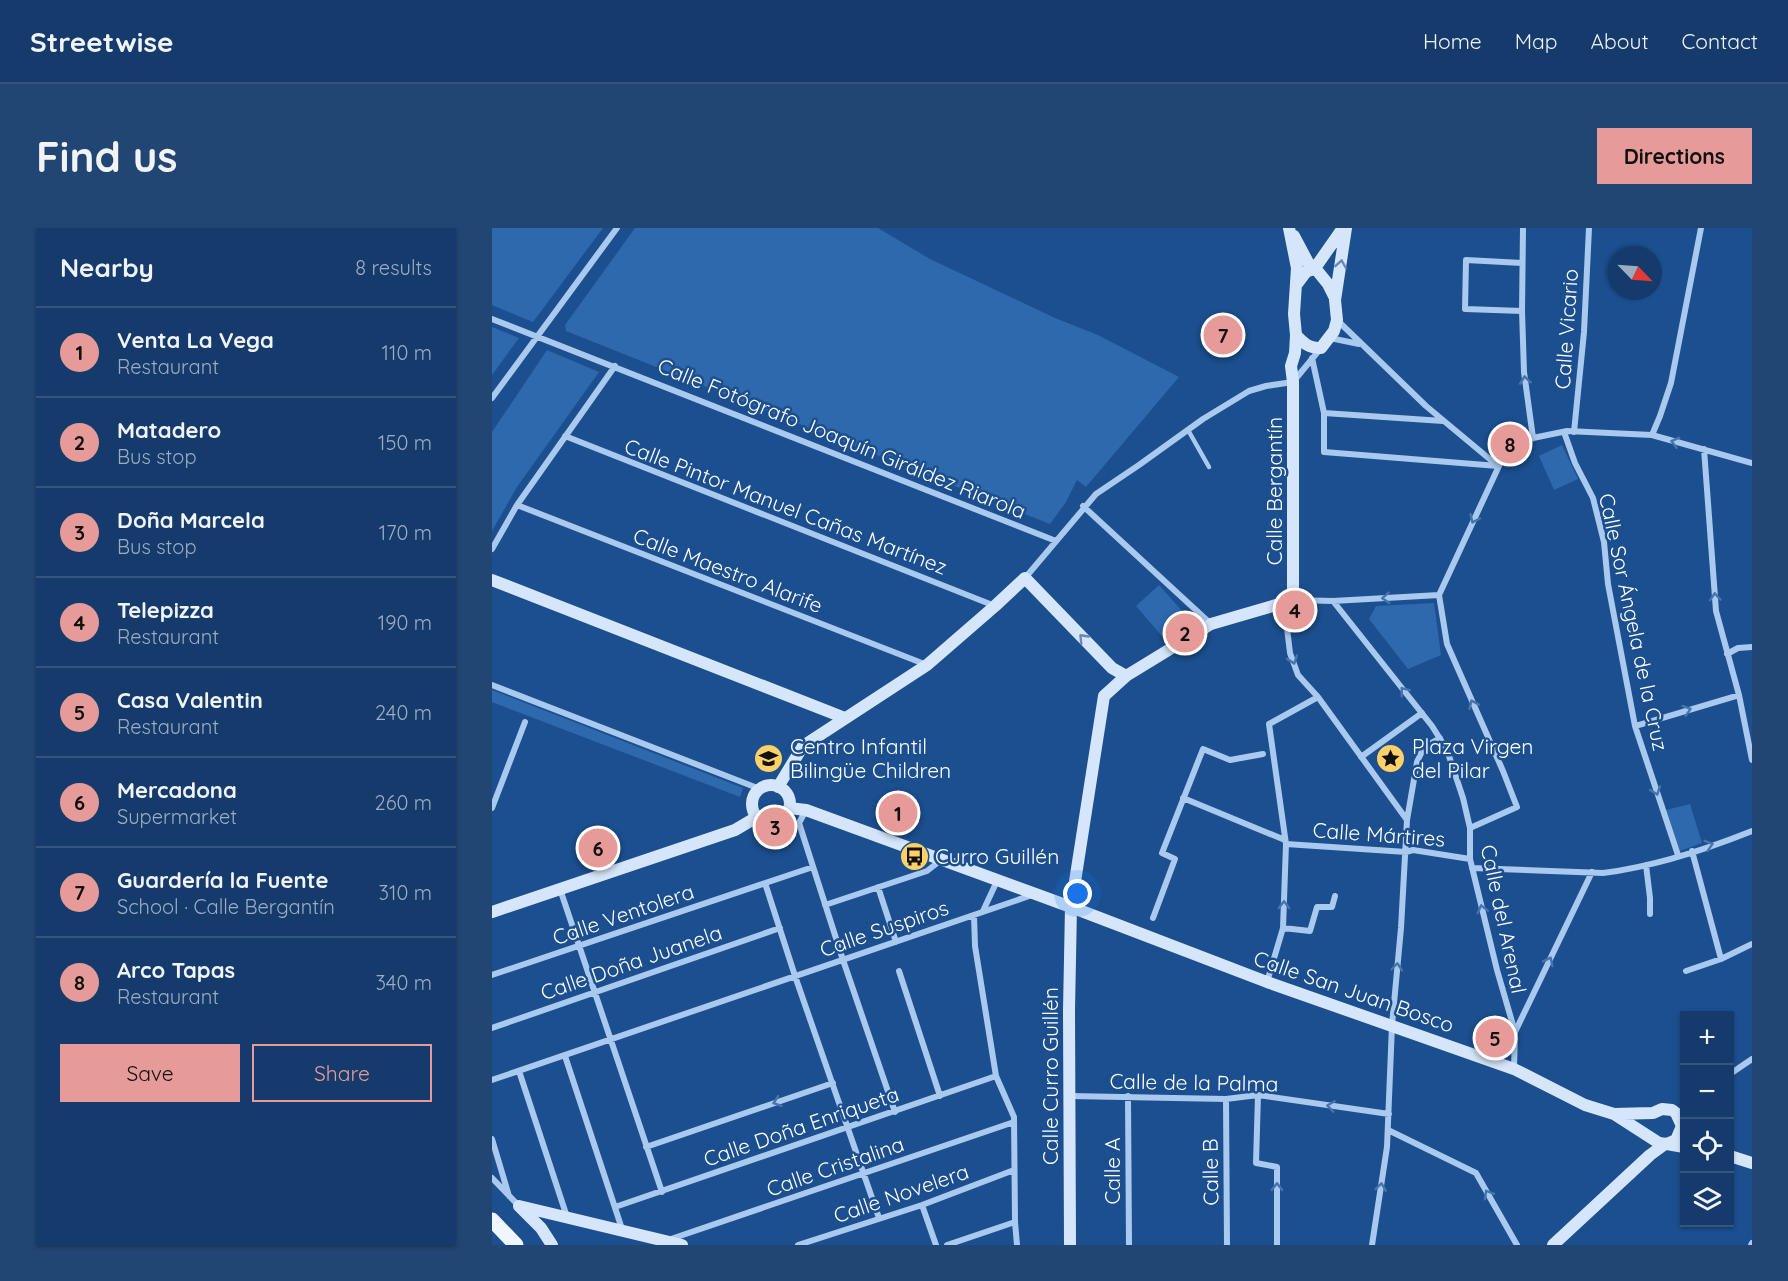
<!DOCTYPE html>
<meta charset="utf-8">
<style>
:root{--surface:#143b6b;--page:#214673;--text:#f1f3f6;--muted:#9dadc1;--line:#33557e;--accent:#e69b98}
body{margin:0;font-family:Quicksand,sans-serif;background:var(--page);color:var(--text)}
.controls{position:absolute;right:18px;bottom:18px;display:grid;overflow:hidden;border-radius:0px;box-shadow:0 2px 4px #0004}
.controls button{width:54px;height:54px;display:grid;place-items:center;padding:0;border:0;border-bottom:2px solid var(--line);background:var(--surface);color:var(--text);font:30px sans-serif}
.compass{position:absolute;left:1116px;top:18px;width:54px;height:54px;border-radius:50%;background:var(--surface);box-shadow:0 2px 4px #0004;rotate:115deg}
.you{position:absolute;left:586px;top:666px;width:21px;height:21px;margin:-15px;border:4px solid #fff;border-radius:50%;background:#1a73e8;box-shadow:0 0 0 9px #1a73e833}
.badge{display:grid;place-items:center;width:39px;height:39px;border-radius:50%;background:var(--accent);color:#111;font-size:20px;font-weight:700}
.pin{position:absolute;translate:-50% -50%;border:3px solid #fff;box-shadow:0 2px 6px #0006}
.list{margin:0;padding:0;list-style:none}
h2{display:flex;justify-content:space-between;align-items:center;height:78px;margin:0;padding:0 24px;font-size:26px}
h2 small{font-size:20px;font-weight:400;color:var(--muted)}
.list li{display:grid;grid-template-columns:39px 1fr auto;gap:18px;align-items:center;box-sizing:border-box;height:90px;padding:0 24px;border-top:2px solid var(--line)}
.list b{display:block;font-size:22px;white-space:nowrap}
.list p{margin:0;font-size:20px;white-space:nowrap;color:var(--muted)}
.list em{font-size:20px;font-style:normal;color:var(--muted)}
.actions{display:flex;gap:12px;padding:18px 24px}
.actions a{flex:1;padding:14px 0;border:2px solid var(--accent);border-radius:0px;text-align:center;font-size:21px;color:var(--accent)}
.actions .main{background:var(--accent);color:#111}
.icon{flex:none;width:33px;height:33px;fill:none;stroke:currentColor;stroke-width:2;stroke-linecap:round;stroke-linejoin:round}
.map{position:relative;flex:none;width:1260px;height:1017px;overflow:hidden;border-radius:0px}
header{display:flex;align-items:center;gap:36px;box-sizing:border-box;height:84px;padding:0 30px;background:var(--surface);border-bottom:2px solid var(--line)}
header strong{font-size:28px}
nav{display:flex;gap:33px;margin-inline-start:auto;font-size:21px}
.intro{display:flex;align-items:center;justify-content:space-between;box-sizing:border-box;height:144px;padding:0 36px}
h1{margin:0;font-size:42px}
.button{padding:15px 27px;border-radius:0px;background:var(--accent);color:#111;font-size:21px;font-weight:700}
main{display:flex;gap:36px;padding:0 36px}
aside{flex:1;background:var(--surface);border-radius:0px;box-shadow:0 2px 4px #0004}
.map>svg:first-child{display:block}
.green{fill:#2e69ad}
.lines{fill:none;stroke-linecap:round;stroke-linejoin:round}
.lane{stroke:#a9c9ee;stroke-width:4.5}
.street{stroke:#a9c9ee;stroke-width:6}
.secondary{stroke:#d6e6fa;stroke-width:12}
.primary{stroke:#f0f6ff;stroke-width:15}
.oneway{stroke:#668bba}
.oneway2{stroke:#4674ac}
.labels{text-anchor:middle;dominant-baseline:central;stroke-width:5;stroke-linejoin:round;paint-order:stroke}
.street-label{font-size:21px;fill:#fff;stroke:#1b4f8f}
.poi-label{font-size:21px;fill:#fff;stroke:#1b4f8f;text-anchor:start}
</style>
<header>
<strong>Streetwise</strong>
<nav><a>Home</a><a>Map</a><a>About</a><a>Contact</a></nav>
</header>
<div class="intro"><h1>Find us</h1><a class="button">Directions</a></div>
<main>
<aside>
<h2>Nearby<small>8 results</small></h2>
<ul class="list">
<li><span class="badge">1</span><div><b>Venta La Vega</b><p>Restaurant</p></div><em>110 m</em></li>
<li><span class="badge">2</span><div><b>Matadero</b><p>Bus stop</p></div><em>150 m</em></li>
<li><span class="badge">3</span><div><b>Doña Marcela</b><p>Bus stop</p></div><em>170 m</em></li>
<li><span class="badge">4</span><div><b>Telepizza</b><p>Restaurant</p></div><em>190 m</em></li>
<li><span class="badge">5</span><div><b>Casa Valentin</b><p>Restaurant</p></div><em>240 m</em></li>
<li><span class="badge">6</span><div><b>Mercadona</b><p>Supermarket</p></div><em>260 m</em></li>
<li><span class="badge">7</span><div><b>Guardería la Fuente</b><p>School · Calle Bergantín</p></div><em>310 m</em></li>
<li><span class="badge">8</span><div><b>Arco Tapas</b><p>Restaurant</p></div><em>340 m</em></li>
</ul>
<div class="actions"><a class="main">Save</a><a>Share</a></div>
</aside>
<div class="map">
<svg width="1260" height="1017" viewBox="0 0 1260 1017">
<rect width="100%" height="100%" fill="#1b4f8f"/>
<path class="green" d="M0,0H111L41,94L0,77Z
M143,0H386L438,31L563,90L606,107L687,149L594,259L585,252L574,274L558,296L74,103L73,97Z
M0,99L27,110L0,147Z
M55,122L107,144L25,259L0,303V204Z
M1070,217L1086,251L1062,262L1047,228Z
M667,357L699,393L675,414L644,378Z
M942,375L949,427L916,441L877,391L884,378Z
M0,462L251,560L248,569L0,474Z
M1198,576L1210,615L1188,623L1174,582Z"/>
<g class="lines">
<path class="lane" d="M696,202L717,239"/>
<path class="street" d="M1031,0L1030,83L1032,144L1041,210
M1030,83L973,81L974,32L1030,35
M0,91L564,313
M845,92L934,178L1006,238
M838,110L867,116
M820,130L832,185V224L1006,238
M0,170L125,0
M832,185L951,193
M1072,204L1083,235L1101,270L1112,314L1116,356L1143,498L1186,627
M1082,204L1092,104L1097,0
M1160,207L1168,188L1179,155L1209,0
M73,208L503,378
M1212,221L1224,383L1247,467L1260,532
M25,277L435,437
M591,278L719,396
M0,321L25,277L123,138
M533,350L604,266L647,237L711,191L757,163L774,158L801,154L829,120
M801,372L841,373L947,367
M841,373L940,498L955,522L971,570L978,600V631L1005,742L1023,804L1022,841
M792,375L798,425L806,447L826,469L915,592
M1235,426L1246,420L1260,419
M0,457L268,561
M1143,498L1247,467
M869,529L930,485
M691,570L793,612
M0,580L33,494
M314,582L307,595L351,732L403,884
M978,600L1025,579L1011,543L955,416L947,367L1013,225L1041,210L1075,203L1160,207L1260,235
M794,616L914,624L921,622L978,631
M1200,623L1229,731
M1154,637L1158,670V686
M980,640L1111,645C1159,639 1215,621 1260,603
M273,655L303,748L387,990
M386,659L404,714
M68,661L170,964
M333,677L435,643L449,632
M491,683L505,653
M482,687L483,718L504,848L522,889L523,994L525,1017
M661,690L683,631L670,625L711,521L738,532L771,526
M791,700L818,703L825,679H840L843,668
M407,743L448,868
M1194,743L1229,731L1260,716
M0,747L321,639
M775,754L791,700L794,616L777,496L826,469
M0,800L288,700
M1023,804L1100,644
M73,828L130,1001
M27,843L75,989
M1238,846L1260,831
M0,852L540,667
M766,867L764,935L785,939V1017
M578,868L734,871L766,867L897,886
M636,868L637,1017
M734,871L735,1017
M896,902L984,945L1025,1017
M0,911L17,968
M154,919L341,855
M0,950L27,978
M430,977L444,1017
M123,979L504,848
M176,1012L522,894
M306,1017L430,977L522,942
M455,1017L523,994
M880,1017L895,919L900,797L909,700L915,592L925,534L932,519L948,510
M1259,1017L1260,1015"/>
<path class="secondary" d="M802,8L820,42
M823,40L836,56L843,70
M805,56L814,44L823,40L851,0
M804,107C812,116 817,120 829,120L842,103L845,92L843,72L854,0
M0,352L353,490
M260 576a19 19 0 1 1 38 0a19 19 0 1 1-38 0Z
M286,559L311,518L435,437L503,378L533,350L620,440L634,448
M297,580L314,582L579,679L775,754L1022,841L1093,877L1122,886L1167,915L1175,916L1184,912L1190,898L1184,885L1180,882L1170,881L1161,885L1122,886
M0,684L243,602L265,589
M1175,916L1192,919
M1238,928L1260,935
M27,978L190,1017
M28,979L49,1000L60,1017
M578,1017L577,782L579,679L612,468L634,448L719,396L801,372V154L799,138L803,125L804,107L802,86L805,40L797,0
M1061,1017L1158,927L1173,916"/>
<path class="primary" d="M0,992L24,1017"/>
</g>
<defs><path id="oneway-chevron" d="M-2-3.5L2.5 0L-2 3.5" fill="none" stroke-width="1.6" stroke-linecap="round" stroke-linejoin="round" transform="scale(1.5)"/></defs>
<g class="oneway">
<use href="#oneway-chevron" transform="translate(849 36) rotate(-81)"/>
<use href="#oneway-chevron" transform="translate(591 410) rotate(-134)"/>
</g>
<g class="oneway2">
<use href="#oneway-chevron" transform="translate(1033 152) rotate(-97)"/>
<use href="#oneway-chevron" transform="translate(1183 214) rotate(-165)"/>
<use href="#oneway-chevron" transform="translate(982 291) rotate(115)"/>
<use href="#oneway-chevron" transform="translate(1223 369) rotate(-94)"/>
<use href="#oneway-chevron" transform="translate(894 370) rotate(177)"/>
<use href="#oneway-chevron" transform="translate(801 432) rotate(71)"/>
<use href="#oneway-chevron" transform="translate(912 463) rotate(-128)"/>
<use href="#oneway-chevron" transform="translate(981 476) rotate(-114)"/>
<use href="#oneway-chevron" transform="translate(1195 482) rotate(-17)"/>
<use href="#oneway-chevron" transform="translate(1164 563) rotate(71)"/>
<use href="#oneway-chevron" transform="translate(1217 617) rotate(-17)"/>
<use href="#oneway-chevron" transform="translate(792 677) rotate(-90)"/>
<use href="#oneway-chevron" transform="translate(990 681) rotate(-104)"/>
<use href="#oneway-chevron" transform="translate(1057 733) rotate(-64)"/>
<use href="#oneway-chevron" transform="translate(905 739) rotate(-85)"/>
<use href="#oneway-chevron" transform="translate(285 874) rotate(161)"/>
<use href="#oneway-chevron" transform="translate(839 878) rotate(-172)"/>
<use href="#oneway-chevron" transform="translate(785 959) rotate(-90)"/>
<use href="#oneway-chevron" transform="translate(889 959) rotate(-82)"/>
<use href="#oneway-chevron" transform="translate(996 966) rotate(-120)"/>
</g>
<defs>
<symbol id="school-disc" viewBox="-11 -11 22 22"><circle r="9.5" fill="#ffd166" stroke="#1b4f8f"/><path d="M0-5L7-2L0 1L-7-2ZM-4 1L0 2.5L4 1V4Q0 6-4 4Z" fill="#111"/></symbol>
<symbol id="sight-disc" viewBox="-11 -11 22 22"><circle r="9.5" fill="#ffd166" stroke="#1b4f8f"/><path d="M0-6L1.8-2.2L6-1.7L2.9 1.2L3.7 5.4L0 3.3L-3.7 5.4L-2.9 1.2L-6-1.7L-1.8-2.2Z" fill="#111"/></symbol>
<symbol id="bus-disc" viewBox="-11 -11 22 22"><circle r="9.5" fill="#ffd166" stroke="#1b4f8f"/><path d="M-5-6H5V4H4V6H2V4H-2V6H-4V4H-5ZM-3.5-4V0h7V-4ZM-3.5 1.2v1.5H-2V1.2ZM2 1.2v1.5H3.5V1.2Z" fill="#111"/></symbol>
</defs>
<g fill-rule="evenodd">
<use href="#school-disc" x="260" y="514" width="33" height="33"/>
<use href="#sight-disc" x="882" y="514" width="33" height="33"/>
<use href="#bus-disc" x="406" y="612" width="33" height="33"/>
</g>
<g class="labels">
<g class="street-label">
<text transform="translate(1074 101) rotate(-86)">Calle Vicario</text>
<text transform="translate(350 210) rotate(22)">Calle Fotógrafo Joaquín Giráldez Riarola</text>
<text transform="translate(782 263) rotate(-90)">Calle Bergantín</text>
<text transform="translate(294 278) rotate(21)">Calle Pintor Manuel Cañas Martínez</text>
<text transform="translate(236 342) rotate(21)">Calle Maestro Alarife</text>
<text transform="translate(1142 394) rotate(78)">Calle Sor Ángela de la Cruz</text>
<text transform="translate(887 606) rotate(4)">Calle Mártires</text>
<text transform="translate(131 686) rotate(-19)">Calle Ventolera</text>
<text transform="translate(1012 691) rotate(78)">Calle del Arenal</text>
<text transform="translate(392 700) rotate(-19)">Calle Suspiros</text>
<text transform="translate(139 734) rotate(-19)">Calle Doña Juanela</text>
<text transform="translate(862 763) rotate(19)">Calle San Juan Bosco</text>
<text transform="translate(558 848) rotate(-90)">Calle Curro Guillén</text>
<text transform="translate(702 854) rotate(1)">Calle de la Palma</text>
<text transform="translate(309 898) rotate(-19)">Calle Doña Enriqueta</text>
<text transform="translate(343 938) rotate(-19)">Calle Cristalina</text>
<text transform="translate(620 943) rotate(-90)">Calle A</text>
<text transform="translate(718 944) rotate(-91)">Calle B</text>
<text transform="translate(409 965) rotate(-19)">Calle Novelera</text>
</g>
<g class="poi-label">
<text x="298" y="518">Centro Infantil<tspan x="298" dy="24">Bilingüe Children</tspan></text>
<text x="920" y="518">Plaza Virgen<tspan x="920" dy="24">del Pilar</tspan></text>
<text x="443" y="628">Curro Guillén</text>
</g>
</g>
</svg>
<div class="controls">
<button>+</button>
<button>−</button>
<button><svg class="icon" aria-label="locate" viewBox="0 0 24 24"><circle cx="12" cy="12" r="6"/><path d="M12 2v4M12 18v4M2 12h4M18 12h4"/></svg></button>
<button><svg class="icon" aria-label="layers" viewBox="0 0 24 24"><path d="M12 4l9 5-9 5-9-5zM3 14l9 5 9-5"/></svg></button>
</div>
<svg class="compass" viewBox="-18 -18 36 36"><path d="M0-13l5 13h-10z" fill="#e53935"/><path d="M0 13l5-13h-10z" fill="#9dadc1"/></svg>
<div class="you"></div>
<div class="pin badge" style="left:406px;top:585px">1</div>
<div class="pin badge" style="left:693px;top:405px">2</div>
<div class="pin badge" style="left:283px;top:599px">3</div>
<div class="pin badge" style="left:803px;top:382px">4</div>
<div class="pin badge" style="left:1003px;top:810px">5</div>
<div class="pin badge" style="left:106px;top:620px">6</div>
<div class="pin badge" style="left:731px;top:107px">7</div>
<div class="pin badge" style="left:1018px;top:216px">8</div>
</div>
</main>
